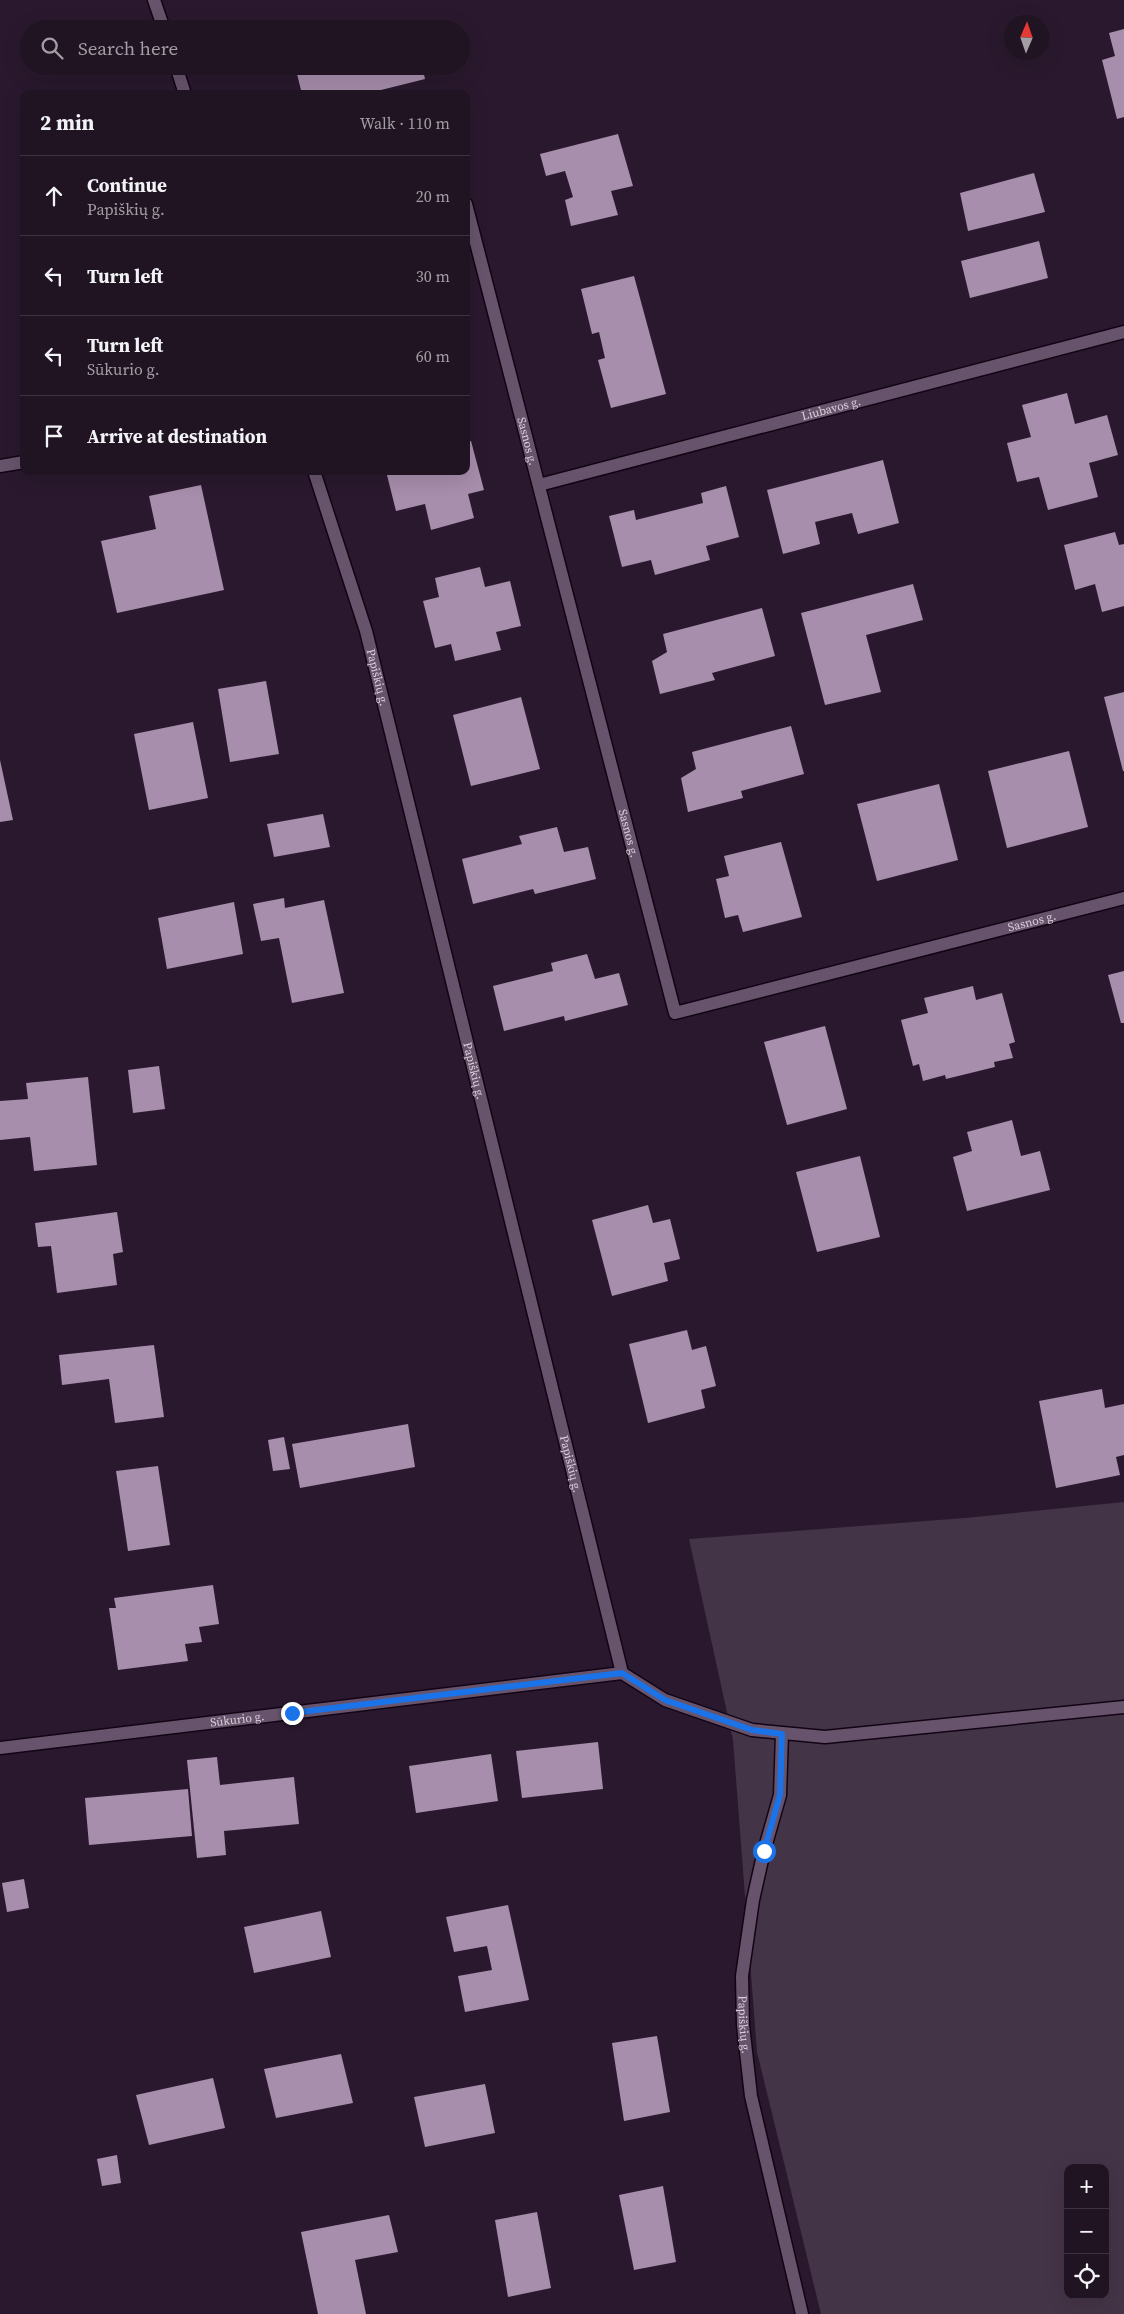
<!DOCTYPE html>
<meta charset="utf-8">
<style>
:root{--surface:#201322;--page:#281c2a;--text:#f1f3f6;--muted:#a29ea5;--line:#3d3240}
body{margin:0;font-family:"Source Serif 4",serif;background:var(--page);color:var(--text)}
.controls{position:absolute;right:15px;bottom:15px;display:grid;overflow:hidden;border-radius:10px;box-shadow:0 5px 20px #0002}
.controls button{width:45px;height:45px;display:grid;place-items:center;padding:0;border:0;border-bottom:1px solid var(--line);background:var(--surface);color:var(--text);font:25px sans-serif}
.compass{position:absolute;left:1004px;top:15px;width:45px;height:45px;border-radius:50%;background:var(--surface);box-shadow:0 5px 20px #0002;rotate:2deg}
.stop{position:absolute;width:15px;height:15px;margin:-11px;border:4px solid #1a73e8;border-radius:50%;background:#fff}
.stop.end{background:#1a73e8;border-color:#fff;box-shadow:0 1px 5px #0008}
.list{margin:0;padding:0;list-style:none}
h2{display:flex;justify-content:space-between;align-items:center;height:65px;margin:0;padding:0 20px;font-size:21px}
h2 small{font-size:16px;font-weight:400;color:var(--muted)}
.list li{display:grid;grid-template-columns:32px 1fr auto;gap:15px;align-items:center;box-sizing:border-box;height:80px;padding:0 20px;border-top:1px solid var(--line)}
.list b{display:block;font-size:19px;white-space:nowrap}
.list p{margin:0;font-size:16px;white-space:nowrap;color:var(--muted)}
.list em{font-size:16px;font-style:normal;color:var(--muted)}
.icon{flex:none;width:28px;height:28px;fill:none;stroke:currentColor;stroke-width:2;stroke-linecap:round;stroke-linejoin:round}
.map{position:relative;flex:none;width:1124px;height:2314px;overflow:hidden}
.search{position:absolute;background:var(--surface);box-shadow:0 5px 20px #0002;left:20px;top:20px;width:450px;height:55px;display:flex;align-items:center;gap:12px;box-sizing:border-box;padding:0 18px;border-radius:28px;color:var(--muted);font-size:19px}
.panel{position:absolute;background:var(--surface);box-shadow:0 5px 20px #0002;left:20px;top:90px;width:450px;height:385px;border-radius:10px}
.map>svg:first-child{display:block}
.green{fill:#443447;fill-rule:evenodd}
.building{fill:#a78eac}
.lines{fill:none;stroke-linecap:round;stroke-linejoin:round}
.street-casing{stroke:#120415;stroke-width:15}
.street{stroke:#67546c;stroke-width:12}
.route{stroke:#1a73e8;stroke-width:6}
.labels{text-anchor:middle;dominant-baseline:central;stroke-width:5;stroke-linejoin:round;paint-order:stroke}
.street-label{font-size:12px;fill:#d9cedb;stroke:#2a192e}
</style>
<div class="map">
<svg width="1124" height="2314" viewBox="0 0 1124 2314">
<rect width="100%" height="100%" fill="#2a192e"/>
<path class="green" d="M1124,1502V2314H821L757,2052L733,1740L689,1539L965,1518ZM1068,2168H1105V2295H1068Z"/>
<path class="building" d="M1124,29V117L1117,119L1102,60L1115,56L1109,33Z
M295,66H422L425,79L381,90L382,94H302Z
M618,134L633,186L611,191L618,215L571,226L565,200L573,197L565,171L546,176L540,154Z
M1034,173L1045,212L968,231L960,193Z
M1039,241L1048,278L970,298L961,261Z
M634,276L666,394L611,408L598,360L605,358L599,332L592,334L581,289Z
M1067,393L1075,424L1107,415L1118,455L1089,463L1098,497L1048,510L1039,477L1017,482L1007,443L1031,437L1022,405Z
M471,441L484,490L468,494L474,518L431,530L425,504L396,511L386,471H466V442Z
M883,460L899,523L858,534L852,513L815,522L820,544L783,554L767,490Z
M201,485L224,590L117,613L101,541L156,529L149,496Z
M726,486L739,537L706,546L710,560L655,575L651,560L622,567L609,516L634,510L636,520L703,503L701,493Z
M1115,532L1119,545L1124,544V606L1102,612L1095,584L1075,590L1064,545Z
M480,567L485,587L510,581L521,626L496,632L501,650L455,661L451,644L435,648L423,601L439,597L435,578Z
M913,584L923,620L866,635L881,692L825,705L801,613Z
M762,608L775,656L712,673L715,680L660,694L652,661L667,652L663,634Z
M266,681L279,754L230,762L218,689Z
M1124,692V771H1123L1104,697Z
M521,697L540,769L471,786L453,715Z
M193,722L208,798L149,810L134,734Z
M791,726L804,774L741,791L743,798L688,812L681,778L696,769L692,752Z
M1069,751L1088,827L1007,848L988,771Z
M0,760L13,820L0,822Z
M939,784L958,860L877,881L857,804Z
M323,814L330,847L274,857L267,824Z
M557,827L564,852L588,847L596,879L535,894L533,889L473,904L462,859L522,844L519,836Z
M781,842L802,917L743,932L738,915L725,918L716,879L729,876L724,856Z
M284,898L285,908L324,900L344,993L292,1003L279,938L261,941L253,904Z
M234,902L243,954L167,969L158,918Z
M587,954L595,979L619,973L628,1005L565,1021L564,1016L504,1031L493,986L553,971L551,963Z
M1124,971V1023H1121L1108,975Z
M973,986L976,1000L1002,993L1015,1042L1009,1044L1013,1058L994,1062L995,1067L946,1079L945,1075L923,1081L919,1064L913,1066L901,1020L928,1013L924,998Z
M825,1026L847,1109L787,1125L764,1042Z
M159,1066L165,1109L133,1113L128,1070Z
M88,1077L97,1165L34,1171L30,1137L0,1140V1101L28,1099L26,1083Z
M1012,1120L1021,1156L1040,1151L1050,1190L967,1211L953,1157L972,1151L967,1132Z
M860,1156L880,1237L817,1252L796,1172Z
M648,1205L653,1223L670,1219L680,1259L664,1263L668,1281L612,1296L592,1220Z
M117,1212L123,1252L113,1254L117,1285L57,1293L51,1246L38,1247L35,1223Z
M687,1330L692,1350L706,1346L716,1386L701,1390L705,1408L648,1423L629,1344Z
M154,1345L164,1417L115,1423L109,1379L62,1385L59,1355Z
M1102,1389L1105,1408L1124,1404V1455L1116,1457L1120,1475L1056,1488L1039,1401Z
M408,1424L415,1467L300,1488L292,1444Z
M284,1437L290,1469L273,1471L268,1440Z
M158,1466L170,1545L128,1551L116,1471Z
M213,1585L219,1624L199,1627L202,1642L185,1644L188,1661L118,1670L109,1608H116L114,1598Z
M598,1742L603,1789L522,1798L516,1751Z
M491,1754L498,1801L416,1813L409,1766Z
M217,1757L220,1785L294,1777L299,1824L224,1831L226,1855L197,1858L187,1760Z
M188,1789L192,1836L89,1845L85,1798Z
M24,1879L29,1908L7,1912L2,1883Z
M508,1905L529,2000L465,2012L458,1976L492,1970L487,1946L454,1952L446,1917Z
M321,1911L331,1957L254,1973L244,1927Z
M657,2036L670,2112L624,2121L612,2043Z
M341,2054L353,2103L276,2118L264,2069Z
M213,2078L225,2128L149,2145L136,2095Z
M485,2084L495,2133L425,2147L414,2097Z
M117,2155L121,2183L102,2186L97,2159Z
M663,2186L676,2262L634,2270L619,2195Z
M537,2212L551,2288L508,2297L495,2220Z
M389,2215L398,2252L355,2260L366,2314H318L301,2232Z"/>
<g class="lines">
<defs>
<g id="street">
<path d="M154,0L164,29"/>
<path d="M176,66L185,94"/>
<path id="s1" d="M466,204L675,1013L1124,898"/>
<path d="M0,466L24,462"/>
<path id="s2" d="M314,471L366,631L622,1673"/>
<path id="s3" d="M539,485L1124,332"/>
<path d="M622,1673L665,1700L752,1730L825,1737L1124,1707"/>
<path id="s4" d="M782,1734L780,1795L764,1851L753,1900L742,1976L743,2025L751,2096L802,2314"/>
<path id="s5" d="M0,1748L622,1673"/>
</g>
</defs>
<use href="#street" class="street-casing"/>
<use href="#street" class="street"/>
</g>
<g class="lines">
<path class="route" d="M292,1713L622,1673L665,1700L752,1730L782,1734L780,1795L764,1851"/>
</g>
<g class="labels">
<g class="street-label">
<text stroke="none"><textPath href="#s3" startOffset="302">Liubavos g.</textPath></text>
<text stroke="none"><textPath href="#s1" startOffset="245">Sasnos g.</textPath></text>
<text stroke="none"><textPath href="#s2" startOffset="216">Papiškių g.</textPath></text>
<text stroke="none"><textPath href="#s1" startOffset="650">Sasnos g.</textPath></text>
<text stroke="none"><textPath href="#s1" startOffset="1204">Sasnos g.</textPath></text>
<text stroke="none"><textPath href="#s2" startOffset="621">Papiškių g.</textPath></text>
<text stroke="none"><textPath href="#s2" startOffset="1026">Papiškių g.</textPath></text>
<text stroke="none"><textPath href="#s5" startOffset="239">Sūkurio g.</textPath></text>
<text stroke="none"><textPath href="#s4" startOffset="295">Papiškių g.</textPath></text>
</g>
</g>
</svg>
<div class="controls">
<button>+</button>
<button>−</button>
<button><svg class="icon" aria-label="locate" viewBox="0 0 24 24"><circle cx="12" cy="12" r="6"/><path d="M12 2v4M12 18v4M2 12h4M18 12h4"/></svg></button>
</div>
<svg class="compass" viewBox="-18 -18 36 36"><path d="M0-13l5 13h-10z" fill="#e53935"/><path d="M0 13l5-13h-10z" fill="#a29ea5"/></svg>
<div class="stop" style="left:764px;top:1851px"></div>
<div class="stop end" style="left:292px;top:1713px"></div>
<div class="search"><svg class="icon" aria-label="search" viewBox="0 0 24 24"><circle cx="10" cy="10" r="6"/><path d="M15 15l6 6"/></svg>Search here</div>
<section class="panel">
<h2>2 min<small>Walk · 110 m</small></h2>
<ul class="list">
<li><svg class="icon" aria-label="ahead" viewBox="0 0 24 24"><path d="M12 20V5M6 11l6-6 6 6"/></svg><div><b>Continue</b><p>Papiškių g.</p></div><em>20 m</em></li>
<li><svg class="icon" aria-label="left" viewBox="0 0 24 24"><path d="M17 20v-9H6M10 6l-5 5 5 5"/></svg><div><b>Turn left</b></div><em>30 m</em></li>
<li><svg class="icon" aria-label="left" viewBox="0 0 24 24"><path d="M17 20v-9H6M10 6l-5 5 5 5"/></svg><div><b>Turn left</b><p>Sūkurio g.</p></div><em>60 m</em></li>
<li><svg class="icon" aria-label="arrive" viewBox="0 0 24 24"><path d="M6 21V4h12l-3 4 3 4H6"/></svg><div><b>Arrive at destination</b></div></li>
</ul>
</section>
</div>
